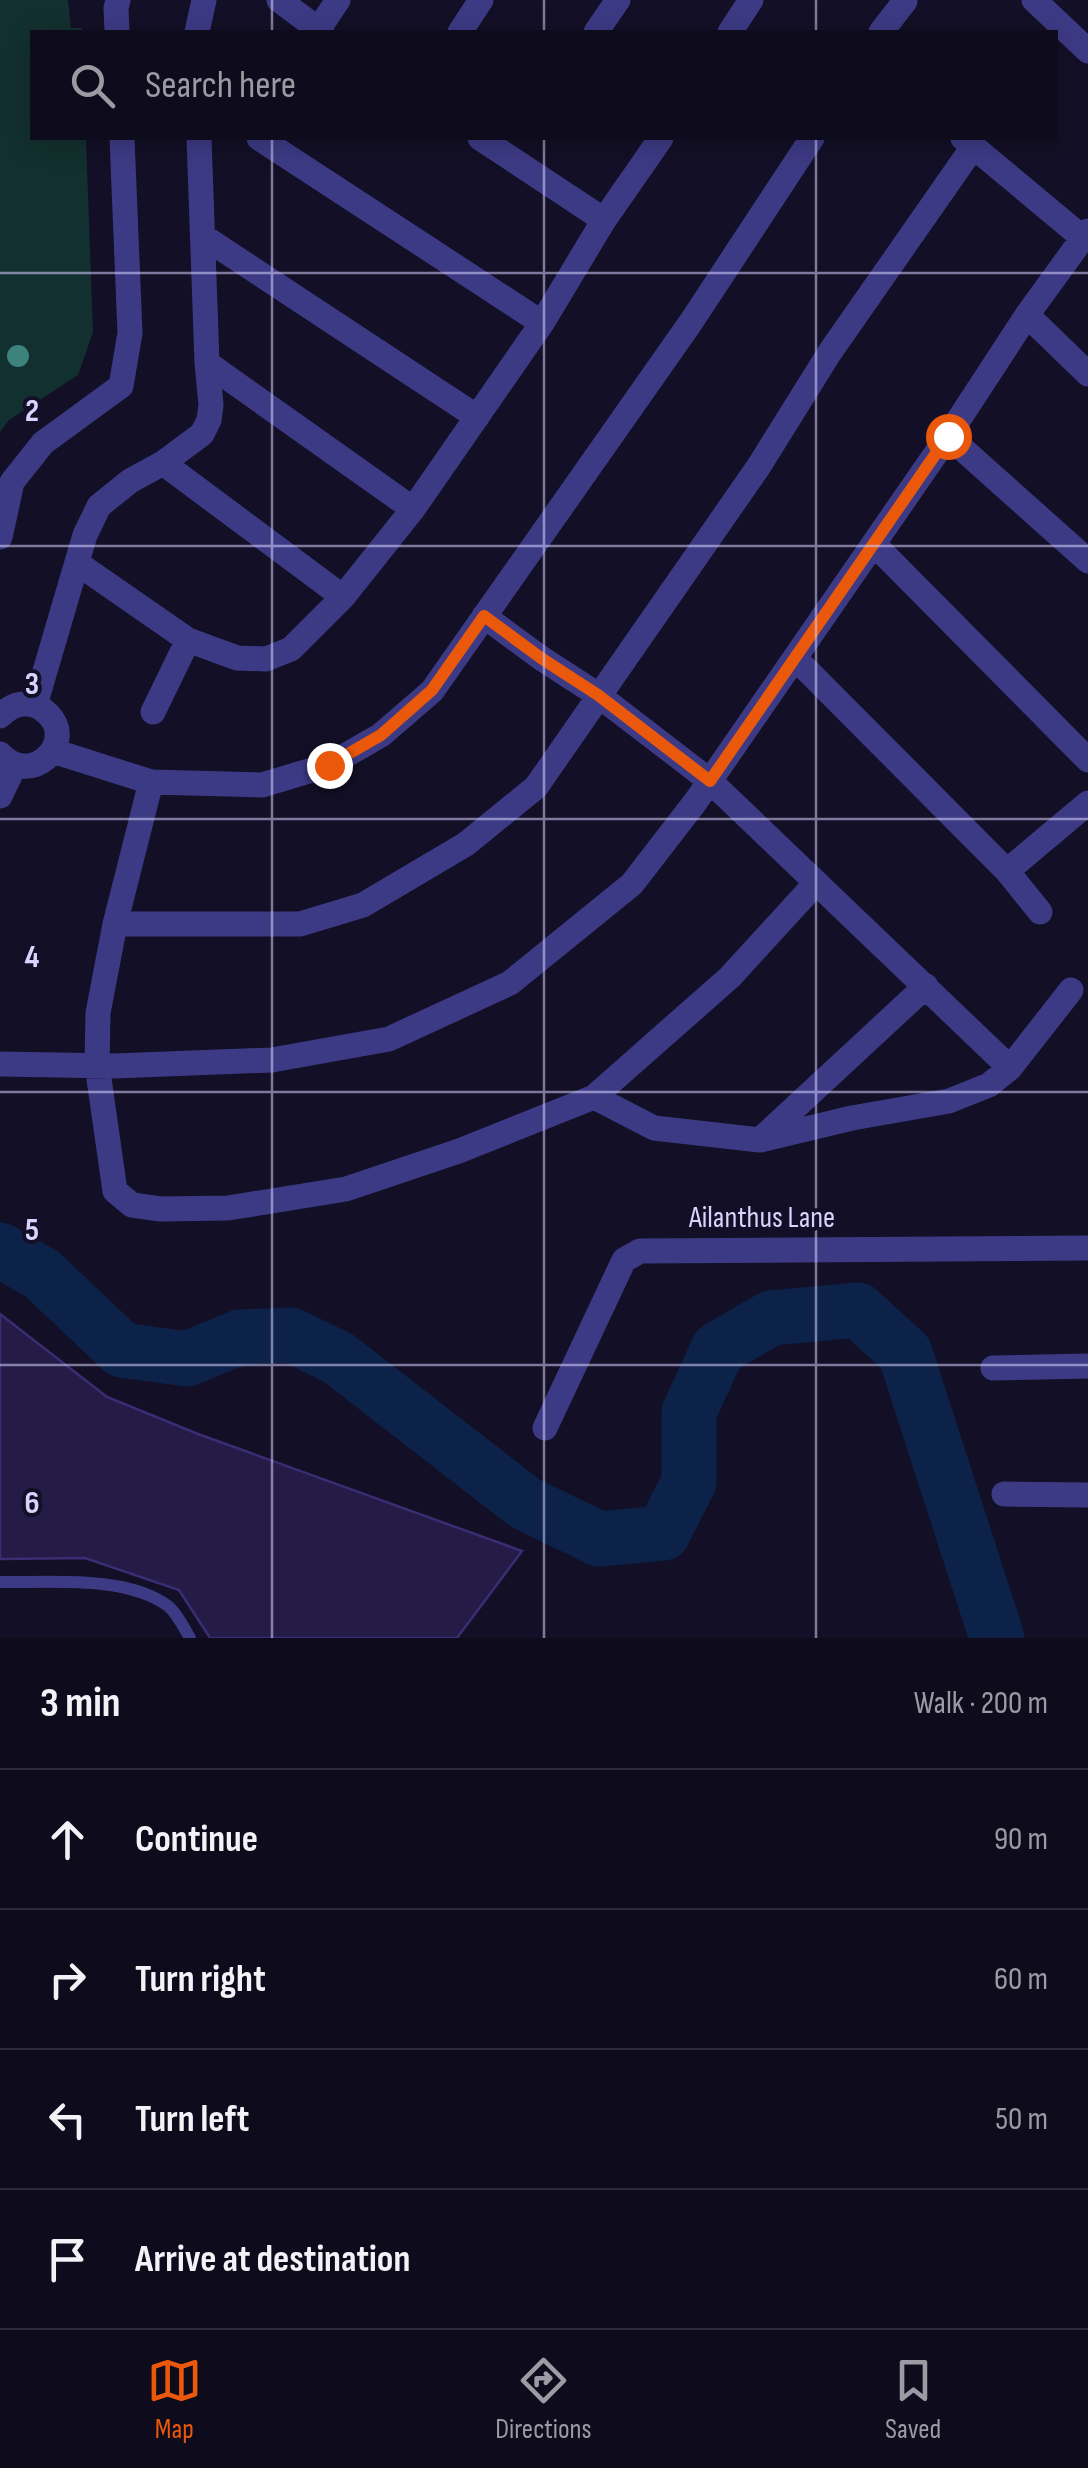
<!DOCTYPE html>
<meta charset="utf-8">
<style>
:root{--surface:#0e0b1c;--page:#1c1929;--text:#f1f3f6;--muted:#9b9ba3;--line:#2e2b3b;--accent:#ea580c}
body{margin:0;font-family:"Sofia Sans Condensed",sans-serif;background:var(--page);color:var(--text)}
.stop{position:absolute;width:30px;height:30px;margin:-22px;border:8px solid #ea580c;border-radius:50%;background:#fff}
.stop.end{background:#ea580c;border-color:#fff;box-shadow:0 2px 10px #0008}
.list{margin:0;padding:0;list-style:none}
h2{display:flex;justify-content:space-between;align-items:center;height:130px;margin:0;padding:0 40px;font-size:42px}
h2 small{font-size:32px;font-weight:400;color:var(--muted)}
.list li{display:grid;grid-template-columns:65px 1fr auto;gap:30px;align-items:center;box-sizing:border-box;height:140px;padding:0 40px;border-top:2px solid var(--line)}
.list b{display:block;font-size:38px;white-space:nowrap}
.list em{font-size:32px;font-style:normal;color:var(--muted)}
.icon{flex:none;width:55px;height:55px;fill:none;stroke:currentColor;stroke-width:2;stroke-linecap:round;stroke-linejoin:round}
.map{position:relative;flex:none;width:1088px;height:1638px;overflow:hidden}
.search{position:absolute;background:var(--surface);box-shadow:0 5px 25px #0003;left:30px;right:30px;top:30px;height:110px;display:flex;align-items:center;gap:25px;box-sizing:border-box;padding:0 35px;border-radius:0px;color:var(--muted);font-size:38px}
.sheet{height:690px;background:var(--surface)}
nav{display:flex;justify-content:space-around;align-items:center;box-sizing:border-box;height:140px;border-top:2px solid var(--line);background:var(--surface);font-size:28px;color:var(--muted)}
nav a{display:grid;justify-items:center;gap:5px}
nav .on{color:var(--accent)}
.map>svg:first-child{display:block}
.green{fill:#12302f}
.lines{fill:none;stroke-linecap:round;stroke-linejoin:round}
.river{stroke:#0c2248;stroke-width:55}
.building{fill:#241b47;stroke:#3b2d73;stroke-width:2.5}
.lane{stroke:#3d3a85;stroke-width:12}
.street{stroke:#3d3a85;stroke-width:25}
.tree{fill:#3d827b}
.route{stroke:#ea580c;stroke-width:12}
.grid{fill:none;stroke:#d9d4ff;stroke-width:2.5;stroke-opacity:0.55}
.labels{text-anchor:middle;dominant-baseline:central;stroke-width:8;stroke-linejoin:round;paint-order:stroke}
.street-label{font-size:30px;fill:#d9d4ff;stroke:#130f26}
.grid-label{font-size:32px;text-anchor:middle;font-weight:bold;fill:#d9d4ff;stroke:#130f26;stroke-width:8;stroke-linejoin:round;paint-order:stroke}
</style>
<div class="map">
<svg width="1088" height="1638" viewBox="0 0 1088 1638">
<rect width="100%" height="100%" fill="#130f26"/>
<path class="green" d="M0,0H68L71,28H82V32H32V138H86L93,332L78,375L9,420L0,432Z"/>
<g class="lines">
<path class="river" d="M0,1250L42,1274L122,1350L187,1359L240,1337L291,1335L338,1358L525,1503L599,1539L663,1533L689,1482V1412L718,1349L771,1318L858,1310L905,1353L997,1638"/>
</g>
<path class="building" d="M0,1314L107,1397L198,1434L522,1551L457,1638H210L179,1590L85,1558L0,1559Z"/>
<g class="lines">
<path class="lane" d="M0,1582C50,1583 126,1575 168,1606C177,1613 184,1628 190,1638"/>
<path class="street" d="M279,0L322,32
M1034,0L1088,51
M318,30L338,0
M117,32L116,8L118,0
M197,32L204,0
M460,32L481,0
M596,32L618,0
M730,32L751,0
M881,32L905,1
M259,138L542,323
M480,138L604,220
M963,138L1083,238
M204,237L477,417
M1027,315L1088,374
M207,363L413,509
M948,436L1088,561
M163,463L343,597
M0,537L12,482L43,443L121,386L130,333L122,138
M874,544L1088,760
M77,563L188,640L153,712
M484,616L541,658L598,695L710,781L1010,1068
M188,640L237,658L266,659L291,649L343,597L413,509L542,323L604,220L661,138
M795,658L1007,871L1040,912
M35,705L85,535L99,506L130,481L163,463L202,434L209,420L211,405L207,363L199,138
M0,716C8,708 16,703 27,704C36,704 42,708 48,714C77,743 31,788 0,754
M53,751L151,782L262,785L329,765L381,735L432,691L691,322L812,138
M151,782L115,924L98,1013L97,1065L115,1191L132,1205L161,1209L228,1208L346,1189L459,1151L594,1097L730,977L816,883
M0,796L15,765
M1007,871L1088,803
M115,924H300L363,905L466,844L536,787L759,466L830,352L973,147
M0,1064L114,1066L272,1060L389,1039L510,983L632,884L696,801L948,436L1027,315L1088,231
M594,1097L654,1128L760,1140L852,1118L949,1101L989,1085L1010,1068L1071,990
M761,1139L926,986
M993,1368L1088,1366
M545,1428L624,1260L640,1251L1088,1248
M1004,1494L1088,1495"/>
</g>
<circle class="tree" cx="18" cy="356" r="11"/>
<g class="lines">
<path class="route" d="M329,765L381,735L432,690L484,616L541,658L598,695L710,781L948,436"/>
</g>
<path class="grid" d="M272,0V32M544,0V32M816,0V32M272,138V1638M544,138V1638M816,138V1638M0,273H1088M0,546H1088M0,819H1088M0,1092H1088M0,1365H1088"/>
<g class="labels">
<g class="street-label">
<text x="762" y="1218">Ailanthus Lane</text>
</g>
</g>
<g class="grid-label">
<text x="32" y="421">2</text>
<text x="32" y="694">3</text>
<text x="32" y="967">4</text>
<text x="32" y="1240">5</text>
<text x="32" y="1513">6</text>
</g>
</svg>
<div class="stop" style="left:948px;top:436px"></div>
<div class="stop end" style="left:329px;top:765px"></div>
<div class="search"><svg class="icon" aria-label="search" viewBox="0 0 24 24"><circle cx="10" cy="10" r="6"/><path d="M15 15l6 6"/></svg>Search here</div>
</div>
<section class="sheet">
<h2>3 min<small>Walk · 200 m</small></h2>
<ul class="list">
<li><svg class="icon" aria-label="ahead" viewBox="0 0 24 24"><path d="M12 20V5M6 11l6-6 6 6"/></svg><div><b>Continue</b></div><em>90 m</em></li>
<li><svg class="icon" aria-label="right" viewBox="0 0 24 24"><path d="M7 20v-9h11M14 6l5 5-5 5"/></svg><div><b>Turn right</b></div><em>60 m</em></li>
<li><svg class="icon" aria-label="left" viewBox="0 0 24 24"><path d="M17 20v-9H6M10 6l-5 5 5 5"/></svg><div><b>Turn left</b></div><em>50 m</em></li>
<li><svg class="icon" aria-label="arrive" viewBox="0 0 24 24"><path d="M6 21V4h12l-3 4 3 4H6"/></svg><div><b>Arrive at destination</b></div></li>
</ul>
</section>
<nav>
<a class="on"><svg class="icon" aria-label="map" viewBox="0 0 24 24"><path d="M3 6l6-2 6 2 6-2v14l-6 2-6-2-6 2zM9 4v14M15 6v14"/></svg>Map</a>
<a><svg class="icon" aria-label="directions" viewBox="0 0 24 24"><path d="M12 3l9 9-9 9-9-9zM9 14v-3h6M13 9l2 2-2 2"/></svg>Directions</a>
<a><svg class="icon" aria-label="saved" viewBox="0 0 24 24"><path d="M7 4h10v16l-5-4-5 4z"/></svg>Saved</a>
</nav>
